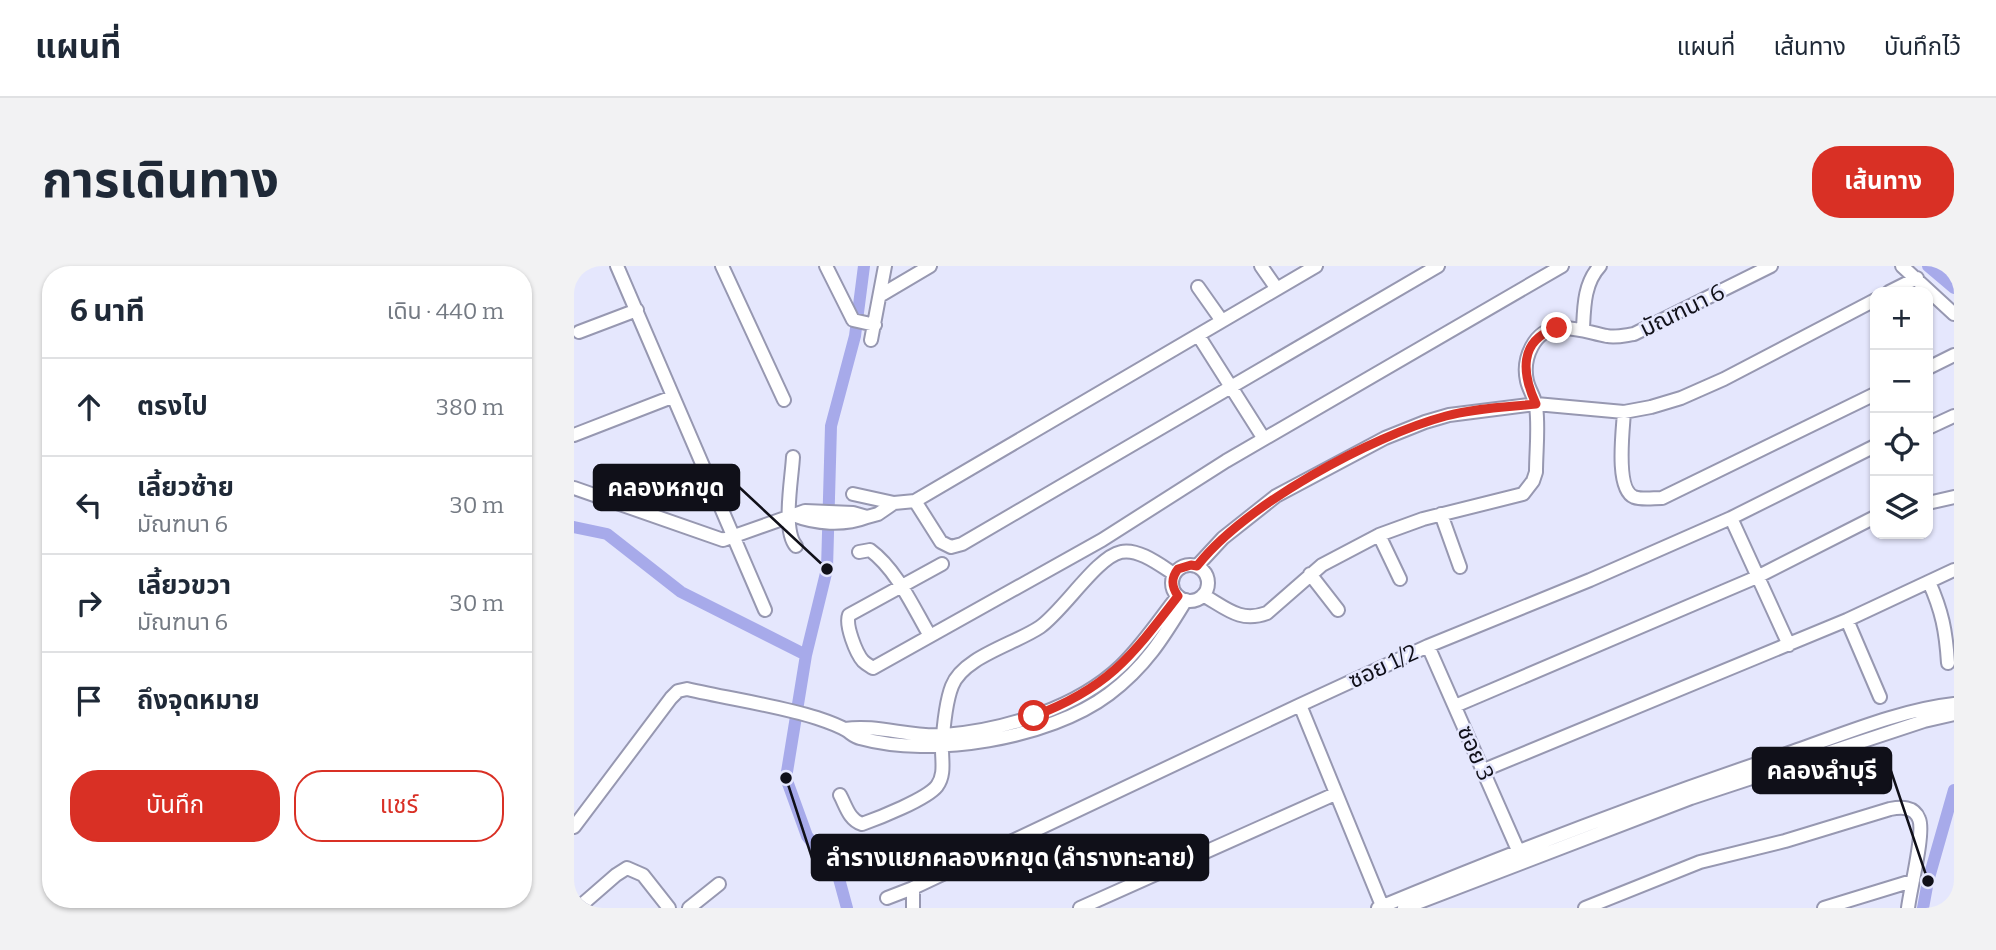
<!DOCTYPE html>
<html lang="th">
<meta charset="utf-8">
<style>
:root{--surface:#fff;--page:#f2f2f3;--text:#1f2937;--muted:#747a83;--line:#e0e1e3;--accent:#d93025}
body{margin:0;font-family:Bitter,"Noto Sans Thai",serif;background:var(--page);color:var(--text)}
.controls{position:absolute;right:21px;top:21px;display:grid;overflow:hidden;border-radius:14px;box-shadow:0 2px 5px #0004}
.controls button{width:63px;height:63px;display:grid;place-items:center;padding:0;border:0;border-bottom:2px solid var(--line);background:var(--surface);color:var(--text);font:35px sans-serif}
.stop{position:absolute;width:21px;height:21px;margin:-16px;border:5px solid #d93025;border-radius:50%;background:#fff}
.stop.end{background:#d93025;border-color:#fff;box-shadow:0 2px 7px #0008}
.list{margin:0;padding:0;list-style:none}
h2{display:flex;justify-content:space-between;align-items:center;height:91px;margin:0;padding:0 28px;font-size:30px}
h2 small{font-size:23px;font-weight:400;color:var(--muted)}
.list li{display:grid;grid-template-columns:46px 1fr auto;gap:21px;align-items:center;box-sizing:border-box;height:98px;padding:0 28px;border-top:2px solid var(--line)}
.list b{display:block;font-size:26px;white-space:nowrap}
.list p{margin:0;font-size:23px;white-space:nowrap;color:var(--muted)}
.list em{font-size:23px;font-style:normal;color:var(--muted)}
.actions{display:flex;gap:14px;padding:21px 28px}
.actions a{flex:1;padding:16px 0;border:2px solid var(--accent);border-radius:28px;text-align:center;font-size:24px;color:var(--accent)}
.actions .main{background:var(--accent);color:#fff}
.icon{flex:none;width:38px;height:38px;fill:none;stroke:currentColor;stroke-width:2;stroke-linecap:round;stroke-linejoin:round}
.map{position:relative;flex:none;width:1380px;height:642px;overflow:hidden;border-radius:28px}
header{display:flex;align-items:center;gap:42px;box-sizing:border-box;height:98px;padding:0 35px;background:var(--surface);border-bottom:2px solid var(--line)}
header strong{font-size:33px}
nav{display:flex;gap:38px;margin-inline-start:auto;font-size:24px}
.intro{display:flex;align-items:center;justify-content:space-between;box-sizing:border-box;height:168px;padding:0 42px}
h1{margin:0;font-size:49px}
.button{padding:18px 32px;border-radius:28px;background:var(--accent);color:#fff;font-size:24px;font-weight:700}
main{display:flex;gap:42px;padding:0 42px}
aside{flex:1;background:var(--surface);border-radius:28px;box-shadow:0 2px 5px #0004}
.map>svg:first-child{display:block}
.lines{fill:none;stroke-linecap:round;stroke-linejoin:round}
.canal{stroke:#a7aaea;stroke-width:12}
.minor-casing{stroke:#9798b1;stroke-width:16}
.minor{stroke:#fff;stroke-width:12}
.route{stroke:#d93025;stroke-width:9}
.labels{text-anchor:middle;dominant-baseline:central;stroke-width:5;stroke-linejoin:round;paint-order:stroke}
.street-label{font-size:23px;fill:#101019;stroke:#e5e7fd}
.leader{fill:none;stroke:#101019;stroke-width:2.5}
.callout-dot{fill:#101019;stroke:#e5e7fd;stroke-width:2.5}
.callout{fill:#101019;stroke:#101019;stroke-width:2.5}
.callout-label{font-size:24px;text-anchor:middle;font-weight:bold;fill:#fff}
</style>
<header>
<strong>แผนที่</strong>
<nav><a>แผนที่</a><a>เส้นทาง</a><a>บันทึกไว้</a></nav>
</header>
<div class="intro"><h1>การเดินทาง</h1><a class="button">เส้นทาง</a></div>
<main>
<aside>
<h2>6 นาที<small>เดิน · 440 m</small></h2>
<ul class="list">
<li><svg class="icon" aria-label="ahead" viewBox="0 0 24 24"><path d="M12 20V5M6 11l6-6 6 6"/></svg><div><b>ตรงไป</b></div><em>380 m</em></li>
<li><svg class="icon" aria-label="left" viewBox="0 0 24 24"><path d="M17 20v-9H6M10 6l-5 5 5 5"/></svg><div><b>เลี้ยวซ้าย</b><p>มัณฑนา 6</p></div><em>30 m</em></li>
<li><svg class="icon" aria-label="right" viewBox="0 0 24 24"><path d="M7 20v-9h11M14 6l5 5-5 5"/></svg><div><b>เลี้ยวขวา</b><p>มัณฑนา 6</p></div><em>30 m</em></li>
<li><svg class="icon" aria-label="arrive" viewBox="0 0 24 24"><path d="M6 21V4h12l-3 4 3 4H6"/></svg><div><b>ถึงจุดหมาย</b></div></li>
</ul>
<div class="actions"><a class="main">บันทึก</a><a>แชร์</a></div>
</aside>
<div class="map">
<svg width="1380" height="642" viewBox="0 0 1380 642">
<rect width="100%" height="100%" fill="#e5e7fd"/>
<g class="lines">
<path class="canal" d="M1354,0L1380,22
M0,261L33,268L107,326L232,389L253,303L257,160L281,70L290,0
M232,389L212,512L233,570L264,609L273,642
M1349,642L1354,615L1380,524"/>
<defs>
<path id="minor" d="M43,0L191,344
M148,0L210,134
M252,0L279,54L301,59
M687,0L703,23
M1328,0L1380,48
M624,21L648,55
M1315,26L1343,12
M307,29L356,0
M1009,63C1010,41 1010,17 1026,0
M5,66L63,44
M624,69L690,173
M297,74L311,0
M1354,102L1380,89
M1050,146C1049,164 1041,223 1060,231C1068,234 1079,232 1088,232L1301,128
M1354,162L1380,150
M0,169L98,131
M219,191C218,212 208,264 222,280
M0,222L149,274L231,245L279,247L293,251L304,248L320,237L341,235L742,0
M279,228L320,237
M341,235L367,276L377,281L388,278L864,0
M1354,237L1380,231
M867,248L886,301
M219,249C242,258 270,260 293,251
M1157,252L1215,379
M805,269L826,313
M285,286L296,284C323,304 339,341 356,370
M368,298L275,349C271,359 282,387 289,395C292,398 296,400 299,402L528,274L652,195L988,0
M598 317a18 18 0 1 1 36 0a18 18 0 1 1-36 0Z
M623,300L649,272L702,230L811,172L851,156L875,149L962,138L1050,146L1077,141L1107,132L1150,113L1301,34
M736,308L764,344
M1355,316C1368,345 1372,365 1374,397
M629,329C652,342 666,357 693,347L748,299L805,269L849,253L949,228L959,215L962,206C962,185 965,161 962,140C961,132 955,124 953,115C948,93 960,63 985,62C1003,61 1017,67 1033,70C1042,72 1052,69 1060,68L1197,0
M1273,354L1306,431
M854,380L947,591
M726,439L809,642
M881,440L1183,311L1301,251
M271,463C304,458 337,472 371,469C431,464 503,442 547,400C568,380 585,354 604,330
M910,504L1273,354L1380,304
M266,529C272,540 275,554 288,558C305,552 353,533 363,520C371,509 368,496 368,483C369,467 372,435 378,420C389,391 441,378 466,361C490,344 523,291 547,286C564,282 586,299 600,308
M0,561L97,432L104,425L113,423C156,433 201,439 243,452C252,455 264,459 272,464C277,467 280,471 286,472C357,492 475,473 535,428C571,401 589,372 612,334
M313,632L339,622
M4,642L42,609L53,602L69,609L95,642
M115,642L145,618
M339,642V622L726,439L854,380L1016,314L1157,252L1301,180
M506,642L761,528
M804,642C939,586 1074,534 1212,488C1265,470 1325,444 1380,438
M830,642L1117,532L1350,455L1380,448
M1011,642L1126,596L1211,575L1316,543C1327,541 1340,540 1345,553C1351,566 1336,624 1334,642
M1250,642L1338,615"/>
</defs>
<use href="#minor" class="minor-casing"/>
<use href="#minor" class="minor"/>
</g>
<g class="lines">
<path class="route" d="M460,450C534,422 557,391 604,330C597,320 597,312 604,303L617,299L623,300C671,239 797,170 872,150C901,142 933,141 962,138C948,108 944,74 983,62"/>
</g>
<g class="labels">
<g class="street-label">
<text transform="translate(1108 44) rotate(-26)">มัณฑนา 6</text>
<text transform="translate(809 400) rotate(-25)">ซอย 1/2</text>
<text transform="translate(902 487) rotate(66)">ซอย 3</text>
</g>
</g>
<path class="leader" d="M253 303L165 221M1354 615L1317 505M212 512L238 592"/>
<g class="callout-dot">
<circle cx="253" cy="303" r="7"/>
<circle cx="1354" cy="615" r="7"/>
<circle cx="212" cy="512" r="7"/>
</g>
<g class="callout">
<rect x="20" y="199" width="145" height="45" rx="7"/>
<rect x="1179" y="482" width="138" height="45" rx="7"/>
<rect x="238" y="569" width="396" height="45" rx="7"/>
</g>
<g class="callout-label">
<text x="92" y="230">คลองหกขุด</text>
<text x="1248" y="513">คลองลำบุรี</text>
<text x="436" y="600">ลำรางแยกคลองหกขุด (ลำรางทะลาย)</text>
</g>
</svg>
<div class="controls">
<button>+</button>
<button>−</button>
<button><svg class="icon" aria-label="locate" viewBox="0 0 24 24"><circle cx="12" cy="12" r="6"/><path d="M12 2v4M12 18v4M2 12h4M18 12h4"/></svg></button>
<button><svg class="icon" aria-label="layers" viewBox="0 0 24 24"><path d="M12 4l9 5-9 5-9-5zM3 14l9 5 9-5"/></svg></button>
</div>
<div class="stop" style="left:460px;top:450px"></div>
<div class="stop end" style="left:983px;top:62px"></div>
</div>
</main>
